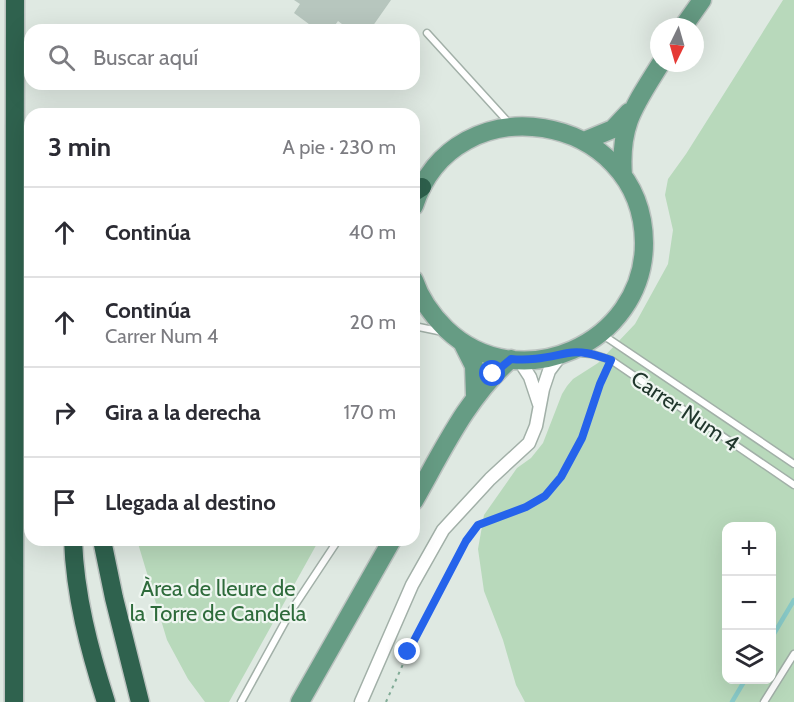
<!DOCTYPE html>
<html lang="es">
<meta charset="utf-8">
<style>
:root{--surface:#fff;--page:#f2f2f3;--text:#2b2b33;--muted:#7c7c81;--line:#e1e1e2}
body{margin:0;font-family:Cabin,sans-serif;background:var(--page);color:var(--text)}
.controls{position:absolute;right:18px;bottom:18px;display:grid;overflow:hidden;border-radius:12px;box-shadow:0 6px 24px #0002}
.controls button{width:54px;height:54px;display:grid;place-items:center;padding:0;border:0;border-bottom:2px solid var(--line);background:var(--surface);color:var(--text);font:30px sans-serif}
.compass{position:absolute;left:650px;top:18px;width:54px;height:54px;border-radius:50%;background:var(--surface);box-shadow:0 6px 24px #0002;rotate:185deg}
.stop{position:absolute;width:18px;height:18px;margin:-14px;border:4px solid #2563eb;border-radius:50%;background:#fff}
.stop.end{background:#2563eb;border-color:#fff;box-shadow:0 2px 6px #0008}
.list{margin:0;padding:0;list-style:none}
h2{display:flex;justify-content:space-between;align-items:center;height:78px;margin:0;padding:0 24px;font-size:26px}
h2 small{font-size:20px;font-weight:400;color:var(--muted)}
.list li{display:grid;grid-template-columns:39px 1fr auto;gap:18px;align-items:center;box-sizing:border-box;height:90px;padding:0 24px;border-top:2px solid var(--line)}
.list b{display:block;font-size:22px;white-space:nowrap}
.list p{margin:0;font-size:20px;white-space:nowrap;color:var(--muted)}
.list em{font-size:20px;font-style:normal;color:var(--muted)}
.icon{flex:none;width:33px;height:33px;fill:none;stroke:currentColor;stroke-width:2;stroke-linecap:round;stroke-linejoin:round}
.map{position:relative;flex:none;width:794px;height:702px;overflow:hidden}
.search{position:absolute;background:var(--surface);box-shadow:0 6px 24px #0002;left:24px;top:24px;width:396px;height:66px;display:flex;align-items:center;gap:15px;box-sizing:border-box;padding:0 21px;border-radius:18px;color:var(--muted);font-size:22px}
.panel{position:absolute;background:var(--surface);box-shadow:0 6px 24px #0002;left:24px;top:108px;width:396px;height:438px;border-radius:18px}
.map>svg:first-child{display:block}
.green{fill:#b8d9bb;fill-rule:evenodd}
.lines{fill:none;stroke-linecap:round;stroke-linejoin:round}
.stream{stroke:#89cbc9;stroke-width:4.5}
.building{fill:#b7c6be}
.lane-casing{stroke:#a2b0a8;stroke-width:9}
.street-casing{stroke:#a2b0a8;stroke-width:15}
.primary-casing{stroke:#bcc3c0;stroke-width:21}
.highway-casing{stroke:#bcc3c0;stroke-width:21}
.path{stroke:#81ab96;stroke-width:2;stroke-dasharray:3 4.5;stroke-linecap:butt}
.lane{stroke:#fff;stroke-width:6}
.street{stroke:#fff;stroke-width:12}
.primary{stroke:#669c84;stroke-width:18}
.highway{stroke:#2f624e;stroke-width:18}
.route{stroke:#2563eb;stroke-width:8}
.labels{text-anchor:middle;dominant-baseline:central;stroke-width:4.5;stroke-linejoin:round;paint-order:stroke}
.street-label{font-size:22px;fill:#21372d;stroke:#eff6f1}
.park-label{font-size:22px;fill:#2e6b3b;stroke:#eff6f1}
</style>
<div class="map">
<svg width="794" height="702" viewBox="0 0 794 702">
<rect width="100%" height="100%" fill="#dfe9e2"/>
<path class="green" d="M783,0H794V702H525L516,685L503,640L484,591L478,549L484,515L517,468L531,458L543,443L562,394L567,386L573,379L598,363L635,324L668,264L673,230L665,195L668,179L686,154ZM726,526H772V680H726Z
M137,540H319L229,702H205L188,679L167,640Z"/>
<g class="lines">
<path class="stream" d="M772,637L794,600
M732,702L745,680"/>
</g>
<path class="building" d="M294,0H391L370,30H350L338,21L333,28L335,30H317L294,13L300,4Z"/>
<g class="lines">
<defs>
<path id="lane" d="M427,33L509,123
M414,326L443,332
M603,335L794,464
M579,353L592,354L611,360L794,485
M241,702L291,611L338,540
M764,702L794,654"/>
<path id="street" d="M519,360L530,377L539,404
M361,702L412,585L443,530L490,479L529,443L536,426L543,389L549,371L561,355"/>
<path id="primary" d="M683,27L702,0
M584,141L613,129L629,112
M623,176C619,124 635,105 661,63
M414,206C454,81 643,111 644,243C644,344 519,399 446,329C432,315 420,298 414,280
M462,342L474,366L475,395
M414,501C442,452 467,397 511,359
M300,702L392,540"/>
<path id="highway" d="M414,192L422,187
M73,540C75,595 89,649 106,702
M102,540L114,598L140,702
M14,702L15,0"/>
</defs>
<use href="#lane" class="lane-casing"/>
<use href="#street" class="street-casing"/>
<use href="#primary" class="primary-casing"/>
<use href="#highway" class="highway-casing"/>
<path class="path" d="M386,702L408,653L466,541L478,525L526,507L545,496L561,477L583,438L606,371"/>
<use href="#lane" class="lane"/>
<use href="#street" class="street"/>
<use href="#primary" class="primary"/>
<use href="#highway" class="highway"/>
</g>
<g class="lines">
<path class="route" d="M408,652L466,541L478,525L526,507L545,496L561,477L582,438L600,384L611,360C598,356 583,350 568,353C547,357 533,361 511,359L493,374"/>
</g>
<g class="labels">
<g class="street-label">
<text transform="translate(685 411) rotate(34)">Carrer Num 4</text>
</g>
<g class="park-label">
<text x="218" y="588">Àrea de lleure de<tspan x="218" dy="25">la Torre de Candela</tspan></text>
</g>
</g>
</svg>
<div class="controls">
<button>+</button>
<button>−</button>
<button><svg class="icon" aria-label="layers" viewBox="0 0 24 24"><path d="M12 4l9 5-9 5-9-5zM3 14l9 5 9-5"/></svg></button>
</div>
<svg class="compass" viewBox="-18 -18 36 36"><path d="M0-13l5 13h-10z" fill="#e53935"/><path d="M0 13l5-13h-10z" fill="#7c7c81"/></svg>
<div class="stop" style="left:493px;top:374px"></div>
<div class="stop end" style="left:408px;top:652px"></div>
<div class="search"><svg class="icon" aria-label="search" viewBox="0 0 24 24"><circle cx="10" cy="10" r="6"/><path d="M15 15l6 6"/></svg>Buscar aquí</div>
<section class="panel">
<h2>3 min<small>A pie · 230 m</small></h2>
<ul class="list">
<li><svg class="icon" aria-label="ahead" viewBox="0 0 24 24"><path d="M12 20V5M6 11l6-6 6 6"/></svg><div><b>Continúa</b></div><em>40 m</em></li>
<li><svg class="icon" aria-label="ahead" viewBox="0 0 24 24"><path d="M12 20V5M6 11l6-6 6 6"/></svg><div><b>Continúa</b><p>Carrer Num 4</p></div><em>20 m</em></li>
<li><svg class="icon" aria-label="right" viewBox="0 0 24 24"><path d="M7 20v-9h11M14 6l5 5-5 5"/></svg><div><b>Gira a la derecha</b></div><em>170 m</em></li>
<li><svg class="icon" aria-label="arrive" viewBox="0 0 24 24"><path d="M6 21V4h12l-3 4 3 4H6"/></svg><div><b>Llegada al destino</b></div></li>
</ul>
</section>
</div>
